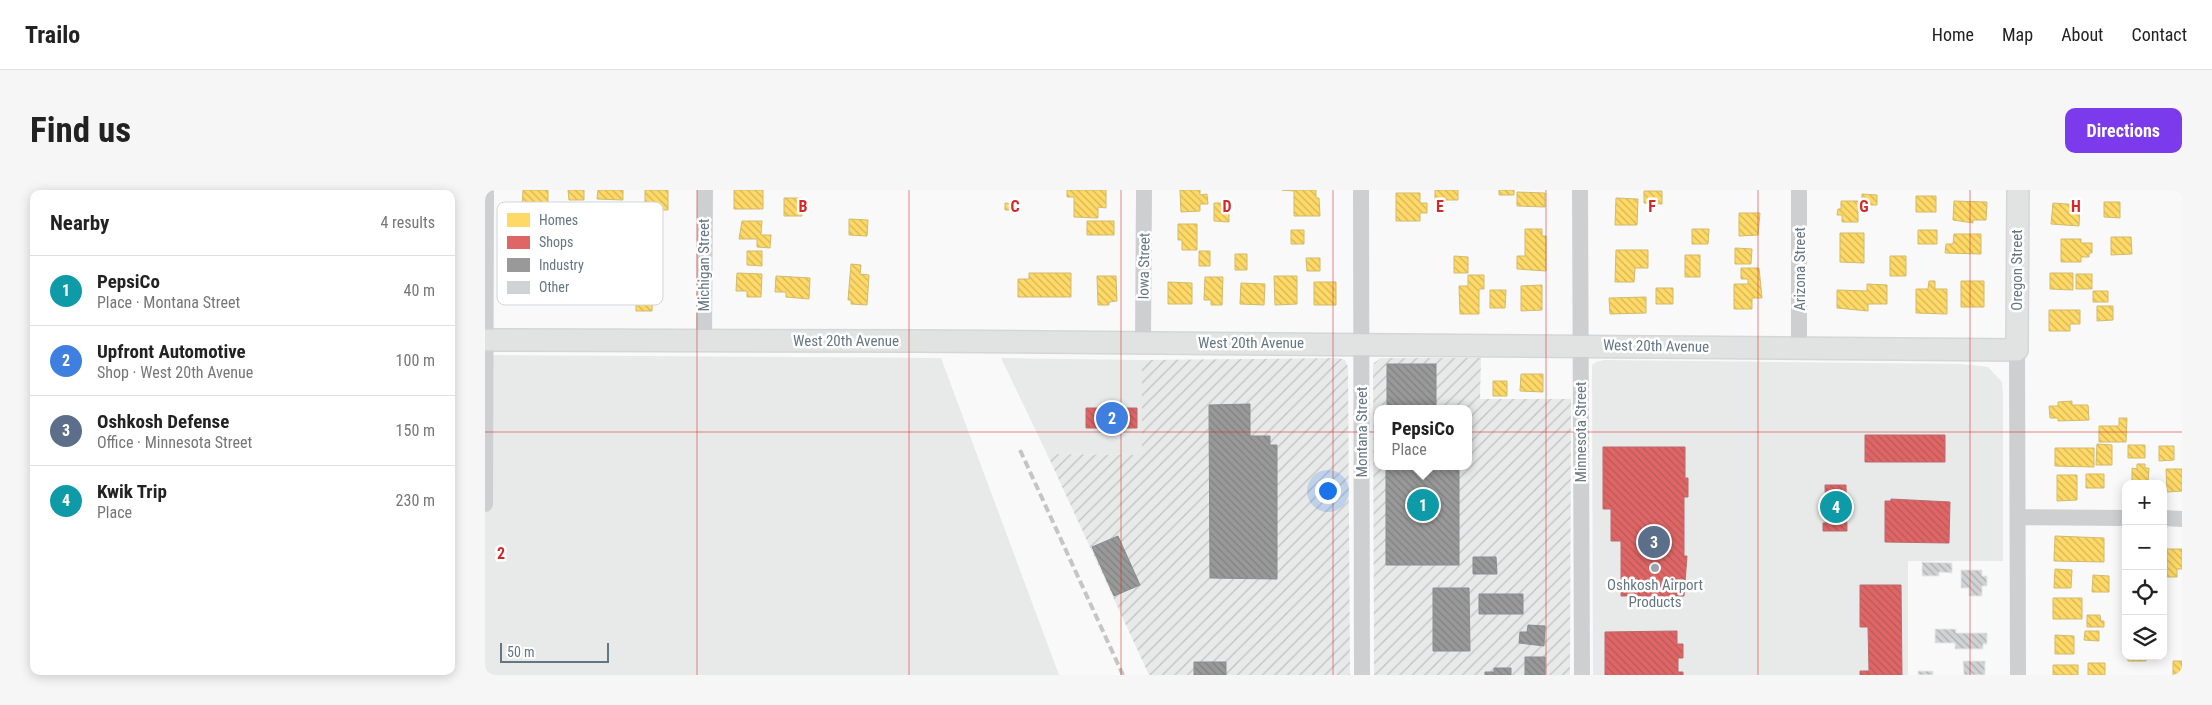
<!DOCTYPE html>
<meta charset="utf-8">
<style>
:root{--surface:#fff;--page:#f6f6f6;--text:#222;--muted:#767676;--line:#e0e0e0;--accent:#7c3aed}
body{margin:0;font-family:"Roboto Condensed",sans-serif;background:var(--page);color:var(--text)}
.controls{position:absolute;right:15px;bottom:15px;display:grid;overflow:hidden;border-radius:10px;box-shadow:0 2px 12px #0003}
.controls button{width:45px;height:45px;display:grid;place-items:center;padding:0;border:0;border-bottom:1px solid var(--line);background:var(--surface);color:var(--text);font:25px sans-serif}
.scale{position:absolute;left:15px;bottom:12px;width:109px;box-sizing:border-box;padding-left:5px;border:2px solid #657683;border-top:0;font-size:14px;line-height:18px;white-space:nowrap;color:#657683;-webkit-text-stroke:4px #fff;paint-order:stroke}
.you{position:absolute;left:842px;top:300px;width:18px;height:18px;margin:-12px;border:4px solid #fff;border-radius:50%;background:#1a73e8;box-shadow:0 0 0 8px #1a73e833}
.badge{display:grid;place-items:center;width:32px;height:32px;border-radius:50%;background:var(--accent);color:#fff;font-size:16px;font-weight:700}
.pin{position:absolute;translate:-50% -50%;border:2px solid #fff;box-shadow:0 1px 5px #0006}
.popup{position:absolute;left:889px;top:215px;width:98px;height:65px;box-sizing:border-box;display:grid;place-content:center;border-radius:10px;background:var(--surface);filter:drop-shadow(0 1px 4px #0005);font-size:16px;white-space:nowrap;color:var(--muted)}
.popup b{font-size:19px;color:var(--text)}
.popup::after{content:'';position:absolute;left:50%;top:100%;margin-left:-10px;border:10px solid transparent;border-top-color:var(--surface)}
.list{margin:0;padding:0;list-style:none}
h2{display:flex;justify-content:space-between;align-items:center;height:65px;margin:0;padding:0 20px;font-size:21px}
h2 small{font-size:16px;font-weight:400;color:var(--muted)}
.list li{display:grid;grid-template-columns:32px 1fr auto;gap:15px;align-items:center;box-sizing:border-box;height:70px;padding:0 20px;border-top:1px solid var(--line)}
.list b{display:block;font-size:19px;white-space:nowrap}
.list p{margin:0;font-size:16px;white-space:nowrap;color:var(--muted)}
.list em{font-size:16px;font-style:normal;color:var(--muted)}
.icon{flex:none;width:28px;height:28px;fill:none;stroke:currentColor;stroke-width:2;stroke-linecap:round;stroke-linejoin:round}
.map{position:relative;flex:none;width:1697px;height:485px;overflow:hidden;border-radius:10px}
header{display:flex;align-items:center;gap:30px;box-sizing:border-box;height:70px;padding:0 25px;background:var(--surface);border-bottom:1px solid var(--line)}
header strong{font-size:24px}
nav{display:flex;gap:28px;margin-inline-start:auto;font-size:18px}
.intro{display:flex;align-items:center;justify-content:space-between;box-sizing:border-box;height:120px;padding:0 30px}
h1{margin:0;font-size:35px}
.button{padding:12px 22px;border-radius:10px;background:var(--accent);color:#fff;font-size:18px;font-weight:700}
main{display:flex;gap:30px;padding:0 30px}
aside{flex:1;background:var(--surface);border-radius:10px;box-shadow:0 2px 12px #0003}
.map>svg:first-child{display:block}
.built{fill:#e8e9e9}
.industrial{fill:url(#industrial-furrows);fill-rule:evenodd}
.homes{fill:url(#homes-back-hatch);stroke:#d1bb6f}
.shops{fill:url(#shops-back-hatch);stroke:#bb6b6f}
.industry{fill:url(#industry-back-hatch);stroke:#898e92}
.building{fill:url(#building-back-hatch);stroke:#e8e8e8}
.lines{fill:none;stroke-linecap:round;stroke-linejoin:round}
.major-casing{stroke:#d5d6d7;stroke-width:24}
.minor{stroke:#cecfd0;stroke-width:16}
.major{stroke:#e1e2e2;stroke-width:21}
.rail{stroke:#c3c5c6;stroke-width:4;stroke-dasharray:8 4;stroke-linecap:butt}
.grid{fill:none;stroke:#d62828;stroke-width:1;stroke-opacity:0.55}
.poi-dot{fill:#99a4ac;stroke:#fff;stroke-width:2}
.labels{text-anchor:middle;dominant-baseline:central;stroke-width:5;stroke-linejoin:round;paint-order:stroke}
.street-label{font-size:15px;fill:#657683;stroke:#fff}
.poi-label{font-size:15px;fill:#657683;stroke:#fff}
.key{fill:#fff;stroke:#d1d6da;stroke-width:1}
.key-label{font-size:14px;fill:#657683}
.grid-label{font-size:16px;text-anchor:middle;font-weight:bold;fill:#d62828;stroke:#fff;stroke-width:5;stroke-linejoin:round;paint-order:stroke}
</style>
<header>
<strong>Trailo</strong>
<nav><a>Home</a><a>Map</a><a>About</a><a>Contact</a></nav>
</header>
<div class="intro"><h1>Find us</h1><a class="button">Directions</a></div>
<main>
<aside>
<h2>Nearby<small>4 results</small></h2>
<ul class="list">
<li><span class="badge" style="background:#0f9aa8">1</span><div><b>PepsiCo</b><p>Place · Montana Street</p></div><em>40 m</em></li>
<li><span class="badge" style="background:#3f7fe0">2</span><div><b>Upfront Automotive</b><p>Shop · West 20th Avenue</p></div><em>100 m</em></li>
<li><span class="badge" style="background:#5c6f8a">3</span><div><b>Oshkosh Defense</b><p>Office · Minnesota Street</p></div><em>150 m</em></li>
<li><span class="badge" style="background:#0f9aa8">4</span><div><b>Kwik Trip</b><p>Place</p></div><em>230 m</em></li>
</ul>
</aside>
<div class="map">
<svg width="1697" height="485" viewBox="0 0 1697 485">
<defs>
<pattern id="industrial-furrows" width="10" height="10" patternUnits="userSpaceOnUse" patternTransform="scale(1.25)"><rect width="10" height="10" fill="#e8e9e9"/><path d="M-1 1l2-2M0 10L10 0M9 11l2-2" fill="none" stroke="#c0c1c2"/></pattern>
<pattern id="homes-back-hatch" width="6" height="6" patternUnits="userSpaceOnUse" patternTransform="scale(1.25)"><rect width="6" height="6" fill="#ffd966"/><path d="M-1 5l2 2M0 0l6 6M5-1l2 2" fill="none" stroke="#d2b559"/></pattern>
<pattern id="shops-back-hatch" width="6" height="6" patternUnits="userSpaceOnUse" patternTransform="scale(1.25)"><rect width="6" height="6" fill="#e06666"/><path d="M-1 5l2 2M0 0l6 6M5-1l2 2" fill="none" stroke="#b95959"/></pattern>
<pattern id="industry-back-hatch" width="6" height="6" patternUnits="userSpaceOnUse" patternTransform="scale(1.25)"><rect width="6" height="6" fill="#999"/><path d="M-1 5l2 2M0 0l6 6M5-1l2 2" fill="none" stroke="#808182"/></pattern>
<pattern id="building-back-hatch" width="6" height="6" patternUnits="userSpaceOnUse" patternTransform="scale(1.25)"><rect width="6" height="6" fill="#d0d2d3"/><path d="M-1 5l2 2M0 0l6 6M5-1l2 2" fill="none" stroke="#acafb1"/></pattern>
</defs>
<rect width="100%" height="100%" fill="#f9f9f9"/>
<path class="built" d="M0,165L456,168L574,485H0Z
M516,168L657,170V265L562,264Z
M1119,170L1476,174L1503,177L1517,192L1518,205V371H1423V485H1108L1107,175L1111,172Z"/>
<path class="industrial" d="M853,168L860,170L863,177L865,485H664L562,264L657,265V170Z
M896,168H996L995,209H1086L1085,485H889L888,178L889,173ZM893,219H983V276H893Z"/>
<path class="homes" d="M38,0H63V17H37Z
M83,0H99V10H84Z
M113,0H138V10L112,9Z
M160,0H183V20H160Z
M249,0H278V19H249Z
M582,0H621V18L613,17V28L589,27V7H582Z
M695,0H715V5L722,4L723,14H715V21L696,22Z
M797,0H831V8H834L835,26H809V1Z
M950,0H973V10H950Z
M1014,0H1029V5H1014Z
M1159,1H1177V14L1159,13Z
M1032,2L1060,3V17L1032,16Z
M911,3H935V13H942V23H935V31H911Z
M1377,4L1392,5V15H1377Z
M1431,6H1451V22H1431Z
M299,8H317V26H299Z
M1131,8L1153,9L1152,35H1130Z
M1356,11H1373V32H1357V25H1352L1353,19H1356Z
M1469,11L1502,12L1501,30H1488V33L1468,30Z
M1619,12H1635V28L1619,27Z
M520,13L530,14L531,20H520Z
M729,13H744V32L729,31Z
M1568,13L1595,15L1594,36L1566,34Z
M1254,23H1275L1273,45L1254,46Z
M364,29L383,30L382,46L364,45Z
M257,31H277L276,45H286L285,58L272,57V49H254Z
M602,31H629V45H602Z
M693,34H712V60H697V50H693Z
M1040,39H1057V46H1061V81L1032,79V66H1040Z
M1207,39H1224L1223,54H1207Z
M806,40H819V54H806Z
M1433,40H1452V54H1433Z
M1355,43H1379V73L1355,72Z
M1469,44H1496V64L1460,63L1461,54H1468Z
M1626,47H1646L1647,64L1626,65Z
M1576,49H1596V53H1607V63H1604V67H1596V72H1576Z
M40,58L57,59V72L105,73V93H76V98H60V102H39Z
M1250,58L1267,59L1266,74H1250Z
M1131,60H1163V78H1150L1149,92H1130Z
M262,61H277V76L262,75Z
M714,61H725V76H714Z
M750,64H762V80H750Z
M124,65H141V81H124Z
M1200,65H1215V87H1200Z
M969,66L983,67V83H969Z
M1405,66H1421V86H1405Z
M821,68H835V81H822Z
M366,74L376,75L375,84L384,85L382,115L366,114V110H363Z
M1256,78H1274L1277,108H1267V119H1249V94H1263V89H1256Z
M252,83L277,84L276,107H262V101H251Z
M544,83H586V107H533V89H544Z
M1565,83H1588V100L1565,99Z
M1591,84H1607V99H1591Z
M983,85H999V99H994V124H975L974,96H983Z
M291,86L325,88L324,109L301,107V102H290Z
M612,86H631L632,111L624,112V115H613Z
M789,86H812V114L790,115Z
M720,87H738L737,115H726V110H719Z
M142,90L168,91L167,121H151V101H142Z
M1444,91H1450V99H1462V124L1431,123V99H1443Z
M1476,91H1499V117H1476Z
M683,92L707,93V114H683Z
M829,92H851V115H829Z
M756,93L780,94L779,115L755,114Z
M1382,94L1402,95V114H1383V121L1352,118V100L1382,101Z
M1057,95V120L1036,121V96Z
M1171,98H1188V114H1171Z
M1005,100H1021L1020,118H1005Z
M1608,101H1623V112H1608Z
M1161,107V123L1125,124L1124,108Z
M1612,116H1628V130L1612,131Z
M1564,120H1595V134H1585V141H1564Z
M1036,184H1058V202L1035,201Z
M1008,191H1022V206H1008Z
M1587,211V215H1603L1604,230L1573,231V228H1565L1564,216H1573V212Z
M1634,228H1642L1641,252H1614V236H1634Z
M1612,254L1627,255V275H1611Z
M1643,255H1660V268H1643Z
M1674,256H1689V270L1674,271Z
M1570,258H1609V277L1570,276Z
M1652,274H1660V278H1664L1663,294H1647V278L1652,279Z
M1681,279H1697V301L1682,302Z
M1601,284H1619V298H1601Z
M1572,285H1592V310L1572,311Z
M1570,346L1619,348V372L1569,371Z
M1682,359H1697V379H1692V387H1682Z
M1570,379L1587,380L1586,398H1569Z
M1608,385L1624,386V402H1607Z
M1568,408H1597V429H1568Z
M1602,425H1615L1616,431H1619V437H1602Z
M1600,441H1614V451L1599,450Z
M1570,445L1589,446V464H1570Z
M1643,466H1661V471H1643Z
M1688,471H1697V485H1688Z
M1603,473H1620V485H1603Z
M1568,475H1593V485H1568Z"/>
<path class="shops" d="M601,218H652V238H601Z
M1380,245H1460V272H1380Z
M1118,257H1200V288H1203V307H1199V366H1202L1199,406H1136V351H1126V319H1118Z
M1340,295H1361L1362,341H1338V333H1341Z
M1406,309L1465,312L1464,353L1400,352V311H1406Z
M1375,395H1416L1417,485H1375V481H1384L1383,437H1375Z
M1192,441V454H1198V468H1193V482H1198V485H1120V442Z"/>
<path class="industry" d="M902,174H951V219H902Z
M765,214V246H785V255H792V389L725,388L724,215Z
M901,276H974V375H901Z
M633,346L655,395L629,406L607,357Z
M988,367H1011L1012,384H988Z
M948,398H984L985,461H948Z
M994,404H1038V424H994Z
M1043,435L1060,436L1059,456L1034,453L1035,442H1042Z
M1040,467H1060V485H1040Z
M709,472H741V485H709Z
M1009,478H1026V485H1000V482H1009Z"/>
<path class="building" d="M1437,372L1467,373V383L1454,382V386H1437Z
M1476,380H1497V386H1502V396H1497V406H1484V398H1476Z
M1450,439H1471V443H1502V454H1498V459H1470V453H1450Z
M1478,471H1500V485H1479Z
M1433,481H1448V485H1433Z"/>
<g class="lines">
<defs>
<path id="major" d="M0,150L433,151L1532,160L1533,0"/>
</defs>
<use href="#major" class="major-casing"/>
<path class="minor" d="M876,0L877,485
M1095,0L1097,485
M219,151L220,0
M658,153L659,0
M1314,158V0
M1532,160L1533,485
M0,314L1,0
M1533,327L1641,328
M1678,328L1697,329"/>
<use href="#major" class="major"/>
<path class="rail" d="M535,260L638,485"/>
</g>
<path class="grid" d="M212,0V485M424,0V485M636,0V485M848,0V485M1061,0V485M1273,0V485M1485,0V485M0,242H1697"/>
<circle class="poi-dot" cx="1170" cy="378" r="5"/>
<g class="labels">
<g class="street-label">
<text transform="translate(219 75) rotate(-90)">Michigan Street</text>
<text transform="translate(659 76) rotate(-89)">Iowa Street</text>
<text transform="translate(1315 79) rotate(-90)">Arizona Street</text>
<text transform="translate(1532 80) rotate(-90)">Oregon Street</text>
<text x="361" y="151">West 20th Avenue</text>
<text x="766" y="153">West 20th Avenue</text>
<text transform="translate(1171 156) rotate(1)">West 20th Avenue</text>
<text transform="translate(877 242) rotate(-90)">Montana Street</text>
<text transform="translate(1096 242) rotate(-90)">Minnesota Street</text>
</g>
<g class="poi-label">
<text x="1170" y="395">Oshkosh Airport<tspan x="1170" dy="17">Products</tspan></text>
</g>
</g>
<rect x="12" y="12" width="166" height="103" rx="8" class="key"/>
<rect x="22" y="23" width="23" height="14" fill="#ffd966"/>
<rect x="22" y="46" width="23" height="13" fill="#e06666"/>
<rect x="22" y="68" width="23" height="14" fill="#999"/>
<rect x="22" y="91" width="23" height="13" fill="#d0d2d3"/>
<g class="key-label">
<text x="54" y="35">Homes</text>
<text x="54" y="57">Shops</text>
<text x="54" y="80">Industry</text>
<text x="54" y="102">Other</text>
</g>
<g class="grid-label">
<text x="318" y="22">B</text>
<text x="530" y="22">C</text>
<text x="742" y="22">D</text>
<text x="955" y="22">E</text>
<text x="1167" y="22">F</text>
<text x="1379" y="22">G</text>
<text x="1591" y="22">H</text>
<text x="16" y="369">2</text>
</g>
</svg>
<div class="controls">
<button>+</button>
<button>−</button>
<button><svg class="icon" aria-label="locate" viewBox="0 0 24 24"><circle cx="12" cy="12" r="6"/><path d="M12 2v4M12 18v4M2 12h4M18 12h4"/></svg></button>
<button><svg class="icon" aria-label="layers" viewBox="0 0 24 24"><path d="M12 4l9 5-9 5-9-5zM3 14l9 5 9-5"/></svg></button>
</div>
<div class="scale">50 m</div>
<div class="you"></div>
<div class="pin badge" style="left:938px;top:315px;background:#0f9aa8">1</div>
<div class="popup"><b>PepsiCo</b>Place</div>
<div class="pin badge" style="left:627px;top:228px;background:#3f7fe0">2</div>
<div class="pin badge" style="left:1169px;top:352px;background:#5c6f8a">3</div>
<div class="pin badge" style="left:1351px;top:317px;background:#0f9aa8">4</div>
</div>
</main>
